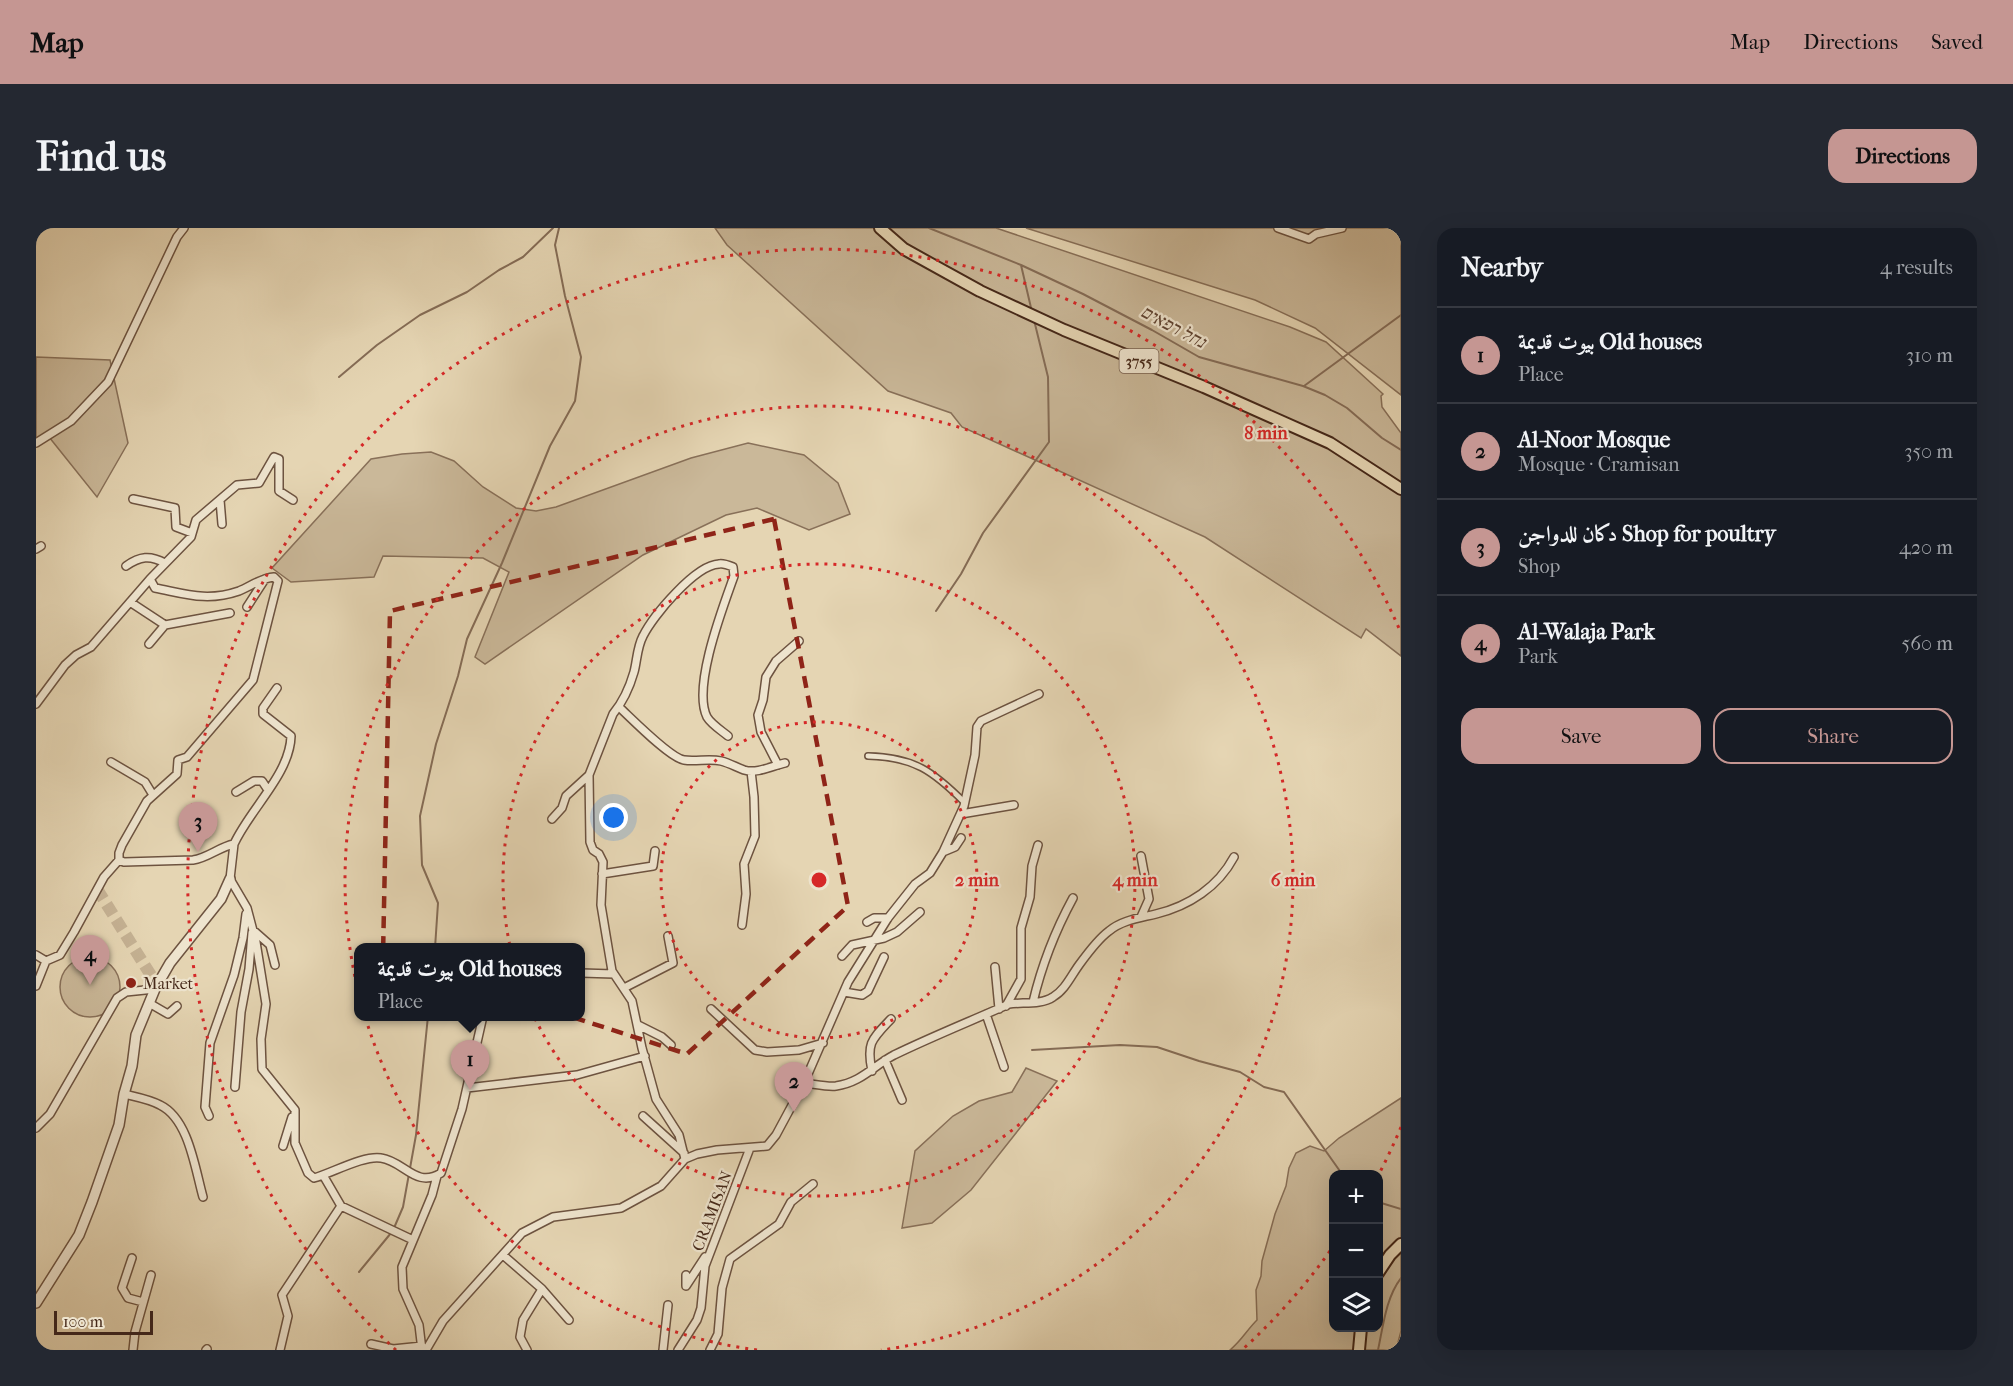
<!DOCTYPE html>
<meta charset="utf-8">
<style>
:root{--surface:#171b24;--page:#242831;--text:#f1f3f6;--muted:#9ea1a6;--line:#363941;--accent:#c59692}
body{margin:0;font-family:"IM FELL French Canon",Amiri,"Frank Ruhl Libre",serif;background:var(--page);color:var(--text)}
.controls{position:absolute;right:18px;bottom:18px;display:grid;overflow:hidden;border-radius:12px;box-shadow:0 6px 24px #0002}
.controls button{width:54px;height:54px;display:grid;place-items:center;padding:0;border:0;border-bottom:2px solid var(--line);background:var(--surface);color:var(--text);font:30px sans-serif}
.scale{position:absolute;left:18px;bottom:15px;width:99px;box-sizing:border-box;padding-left:6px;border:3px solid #452819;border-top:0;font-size:16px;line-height:21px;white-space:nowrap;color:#452819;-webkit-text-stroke:4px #eee4ce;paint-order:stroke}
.you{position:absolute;left:578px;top:590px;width:21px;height:21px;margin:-15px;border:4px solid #fff;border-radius:50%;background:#1a73e8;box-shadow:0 0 0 9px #1a73e833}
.badge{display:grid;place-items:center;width:39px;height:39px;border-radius:50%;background:var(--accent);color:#111;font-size:20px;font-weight:700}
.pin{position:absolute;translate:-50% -50px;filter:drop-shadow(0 2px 3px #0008)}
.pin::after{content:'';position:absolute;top:32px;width:21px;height:18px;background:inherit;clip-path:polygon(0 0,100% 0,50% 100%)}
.popup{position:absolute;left:318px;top:715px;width:231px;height:78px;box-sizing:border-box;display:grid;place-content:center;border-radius:12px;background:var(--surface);filter:drop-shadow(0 2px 4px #0005);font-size:20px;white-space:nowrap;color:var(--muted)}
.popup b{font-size:22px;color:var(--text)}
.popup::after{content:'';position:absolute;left:50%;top:100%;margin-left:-12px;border:12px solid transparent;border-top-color:var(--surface)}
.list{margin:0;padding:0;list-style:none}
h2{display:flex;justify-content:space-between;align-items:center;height:78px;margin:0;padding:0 24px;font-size:26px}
h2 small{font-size:20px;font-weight:400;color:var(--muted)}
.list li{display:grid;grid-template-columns:39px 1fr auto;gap:18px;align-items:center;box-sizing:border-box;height:96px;padding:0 24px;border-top:2px solid var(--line)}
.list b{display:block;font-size:22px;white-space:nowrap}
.list p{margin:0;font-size:20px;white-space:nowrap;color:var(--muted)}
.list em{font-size:20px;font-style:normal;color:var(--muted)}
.actions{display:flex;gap:12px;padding:18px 24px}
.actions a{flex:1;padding:14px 0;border:2px solid var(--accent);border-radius:18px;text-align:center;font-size:21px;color:var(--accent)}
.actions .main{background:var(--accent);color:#111}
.icon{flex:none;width:33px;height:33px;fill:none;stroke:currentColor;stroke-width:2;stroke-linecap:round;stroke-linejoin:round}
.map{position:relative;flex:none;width:1365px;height:1122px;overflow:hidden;border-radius:18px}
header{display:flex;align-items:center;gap:36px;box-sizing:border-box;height:84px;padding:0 30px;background:var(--accent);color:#111}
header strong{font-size:28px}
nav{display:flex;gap:33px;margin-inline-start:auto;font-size:21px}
.intro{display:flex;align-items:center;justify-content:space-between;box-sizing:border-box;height:144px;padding:0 36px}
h1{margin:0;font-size:42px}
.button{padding:15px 27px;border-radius:18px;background:var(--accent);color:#111;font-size:21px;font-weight:700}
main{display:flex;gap:36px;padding:0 36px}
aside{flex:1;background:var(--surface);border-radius:18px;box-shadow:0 6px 24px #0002}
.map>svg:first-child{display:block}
.green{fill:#cab899;stroke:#887059;stroke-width:1.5;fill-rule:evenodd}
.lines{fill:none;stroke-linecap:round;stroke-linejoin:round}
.stream{stroke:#856c56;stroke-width:2}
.trunk-tunnel{stroke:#c5b294;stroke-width:12;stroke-dasharray:12 6;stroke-linecap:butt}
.pedestrian-casing{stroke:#6d5340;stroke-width:8}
.minor-casing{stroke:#6d5340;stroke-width:10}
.tertiary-casing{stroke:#6d5340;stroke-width:12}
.primary-casing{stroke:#452819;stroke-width:14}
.pedestrian{stroke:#eee4ce;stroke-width:5}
.minor{stroke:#eee4ce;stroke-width:7}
.tertiary{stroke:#eee4ce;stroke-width:9}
.primary{stroke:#e5d5b3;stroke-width:10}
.marked{fill:none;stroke:#8f2418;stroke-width:4.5;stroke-dasharray:12 8;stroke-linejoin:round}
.ring{fill:none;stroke:#d62828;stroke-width:3;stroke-dasharray:3 6}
.poi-dot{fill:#8f2418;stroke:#eee4ce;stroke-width:2}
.labels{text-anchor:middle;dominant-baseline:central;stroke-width:4.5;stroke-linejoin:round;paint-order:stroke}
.shield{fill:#eee4ce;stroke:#78604f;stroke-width:1.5}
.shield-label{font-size:15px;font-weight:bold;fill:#452819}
.poi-label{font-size:16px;fill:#452819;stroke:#eee4ce;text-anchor:start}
.street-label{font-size:16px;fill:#452819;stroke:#eee4ce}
.water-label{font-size:18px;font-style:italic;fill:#604432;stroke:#eee4ce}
.centre{fill:#d62828;stroke:#eee4ce;stroke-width:3}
.ring-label{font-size:18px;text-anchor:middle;font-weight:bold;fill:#d62828;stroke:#eee4ce;stroke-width:4.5;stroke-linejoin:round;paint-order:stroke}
</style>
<header>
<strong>Map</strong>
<nav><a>Map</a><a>Directions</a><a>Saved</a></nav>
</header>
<div class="intro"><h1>Find us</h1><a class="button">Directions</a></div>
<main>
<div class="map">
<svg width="1365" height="1122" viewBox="0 0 1365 1122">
<rect width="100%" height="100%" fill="#e5d5b3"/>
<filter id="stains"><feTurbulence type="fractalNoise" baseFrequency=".00333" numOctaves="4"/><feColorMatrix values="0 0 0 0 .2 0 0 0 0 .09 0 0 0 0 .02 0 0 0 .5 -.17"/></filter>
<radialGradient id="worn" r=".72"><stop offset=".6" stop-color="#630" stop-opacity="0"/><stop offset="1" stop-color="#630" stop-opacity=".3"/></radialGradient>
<path class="green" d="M679,0H960L1254,99L1290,114L1347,166L1345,168L1346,179L1365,205V428L1330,401L1325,410L1169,309L926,199L915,185L852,163L691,17Z
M990,0H1365V167L1279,100L1219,72Z
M0,129L74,132L92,215L61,269L13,209L0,215Z
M712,215L768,227L802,255L814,286L773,302L721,280L690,287L607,327L449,436L439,429L473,344L447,330L347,328L338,349L255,354L236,340L335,231L366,226L395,224L418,233L447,259L480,280L500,283L520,279L655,230Z
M24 759a30 30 0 1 1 60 0a30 30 0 1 1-60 0Z
M990,840L1021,853L935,962L896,995L866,1000L879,923L917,888L943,873L976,864Z
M1365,870V1103L1360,1122H1194C1206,1112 1210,1103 1221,1092L1220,1062L1225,1048L1226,1033L1239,986L1250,958L1253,940L1260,925L1274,918L1288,923L1303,910ZM1298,946H1342V1100H1298Z"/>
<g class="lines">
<path class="stream" d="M893,0L985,37L1047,66L1116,102L1163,129L1267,158L1289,167L1311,180L1346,210L1365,222
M985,37L996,84
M303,149L341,117L384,87L431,64L463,42L487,29L517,0
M1268,158L1365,87
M900,383L925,346L947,305L1013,214L1012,149L998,92
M399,720L402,675L386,637L384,588L400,516L422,448L431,411L466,335L514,218L539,173L545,129L529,68L519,17L523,0
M996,822L1084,817L1121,819L1163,833L1204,844L1228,859L1248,864L1306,946
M1342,974L1365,981
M358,1000L367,979L380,907L392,788
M323,1044L355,1005
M1342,1122C1347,1099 1350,1069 1365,1050"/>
<path class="trunk-tunnel" d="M61,661L121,757"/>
<defs>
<path id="pedestrian" d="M832,528C878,529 897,543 929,575"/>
<path id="minor" d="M1242,0L1273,11L1280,6L1306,0
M0,215L35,193L72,154L141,9L148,0
M97,271L139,280L140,299L156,305
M184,272L186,296
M0,321L5,318
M90,338C104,328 114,327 129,335
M114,351L119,360C150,366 171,374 203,363C215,358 225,350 238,349L242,353L217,452L151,529L142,532L141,546L111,573L86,617L83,625V632L88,634L157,632C172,630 183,619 198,616L194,651L211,680L220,714L230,776L225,811L226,841L259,882V915L272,945L278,950C296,945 328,927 345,930C368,933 380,961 405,945L426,881L447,788
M94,374L129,397L194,385
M211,379L229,351
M113,416L129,397
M0,476L29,437L40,427L55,419L114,351L155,309L160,292L201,257L223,255L238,229L243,231V263L257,272
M583,479C595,490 634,530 648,532C660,534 673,530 685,533C693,535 700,539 708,542C721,546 736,538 749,535
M75,534L109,554L117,567
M742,537L725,504L722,487L727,472L730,449L740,433L763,413
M200,564L218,553H226L232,562
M925,586L978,577
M516,591L526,580L530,568L553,547
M198,616C214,581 254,546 255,508L227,486V480L241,460
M907,624L919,619L925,610
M566,646L617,638L619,623
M1105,689L1113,671L1105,628
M831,694L838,690H852
M706,697L710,666L708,636L719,608L718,569L715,543
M217,702L234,717L239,737
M0,727L10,733
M806,728L816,717L848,710L861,704L884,684
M959,739L963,781
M545,745L578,746
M0,758L10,733L24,727L38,704L68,649L83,632
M588,760L637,735L632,708
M808,764L826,767L832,763L848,729
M997,774C1006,736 1018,705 1037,670
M113,775L132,786L141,778
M970,778L985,751V700L994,669L996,638L1002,617
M675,781L719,822L731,824L763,822L787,815
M950,786L968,839
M602,797L626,809L635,817
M849,832L866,872
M836,843C830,815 836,811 855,791
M768,855L812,754L852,690L879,656L894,645L907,624L928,578L939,527L941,499L945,493L1003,466
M199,859L205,784L213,741L216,705
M431,860L541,847L609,828
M88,866C100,869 113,871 124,877C153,891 159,941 167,969
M173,888L169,879L174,815L198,747L207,710L210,686
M607,888L648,925
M0,900L14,886L81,770L90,764L119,761
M247,918L256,889
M649,931L643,907L620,871L606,820L596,773L576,743L565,677L567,634L563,626L557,622L554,614L553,547L577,486C586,475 594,458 598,444C601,433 601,419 607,408C617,388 659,337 683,336C687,335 692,337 697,339L698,348C687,379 656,459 671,489C675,496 686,503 692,508
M287,947L305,978L377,1012
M467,1027L506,1061L533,1092
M96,1030L86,1060L92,1070L107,1074
M650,1047V1058L669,1029
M335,1116L357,1121L386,1118
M97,1122L99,1104L115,1047
M170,1122L171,1121
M244,1122L252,1088L246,1067L305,978
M386,1122L383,1097L367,1061L366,1039L396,967L401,948
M390,1122L407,1093L486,1005L517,989L585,980L625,958L649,931L661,926L681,922L731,918L740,907L768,855C778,856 791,859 800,858C826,854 837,838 858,827C895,809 935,793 973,776C987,774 1005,777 1017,769C1029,762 1035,748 1043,737C1051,726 1062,711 1073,703C1086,692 1104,690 1120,686C1153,678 1182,659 1198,629
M491,1122L484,1109L487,1092L506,1061
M627,1122L632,1077
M642,1122L661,1092L665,1080L669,1038L714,920
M674,1122L682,1106L686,1060L694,1031L743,996L755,974L777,956"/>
<path id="tertiary" d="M0,1075L43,1007L56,974L83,897L88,866L96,838L100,807L119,761L134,735L185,671L194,651"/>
<path id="primary" d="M844,0L868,21L944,63L1028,102L1168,159L1294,215L1365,261
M1342,1045L1354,1027L1365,1016
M1323,1122L1325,1100"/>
</defs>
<use href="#pedestrian" class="pedestrian-casing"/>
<use href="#minor" class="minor-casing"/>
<use href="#tertiary" class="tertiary-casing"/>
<use href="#primary" class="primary-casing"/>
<use href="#pedestrian" class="pedestrian"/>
<use href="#minor" class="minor"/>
<use href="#tertiary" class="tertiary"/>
<use href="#primary" class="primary"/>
</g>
<path class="marked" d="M738,291L812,678L651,826L347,728L354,383Z"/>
<g class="ring">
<circle cx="783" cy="652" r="158"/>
<circle cx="783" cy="652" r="316"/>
<path d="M721 1122A474 474 0 1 1 845 1122"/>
<path d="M1365 899A632 632 0 0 1 1344 944M1294 1023A632 632 0 0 1 1206 1122M360 1122A632 632 0 1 1 1365 405"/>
</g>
<circle class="poi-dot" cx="95" cy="755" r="6"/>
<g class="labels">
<rect class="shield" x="1083.5" y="121" width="39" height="24" rx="4.5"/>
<g class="shield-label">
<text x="1103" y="133">3755</text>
</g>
<g class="poi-label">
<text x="107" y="755">Market</text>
</g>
<g class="street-label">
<text transform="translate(676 983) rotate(-69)">CRAMISAN</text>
</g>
<g class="water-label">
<text transform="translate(1137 99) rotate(28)">נחל רפאים</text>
</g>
</g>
<circle cx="783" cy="652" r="9" class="centre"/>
<g class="ring-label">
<text x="1230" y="211">8 min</text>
<text x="941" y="658">2 min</text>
<text x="1099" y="658">4 min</text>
<text x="1257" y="658">6 min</text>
</g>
<rect width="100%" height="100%" filter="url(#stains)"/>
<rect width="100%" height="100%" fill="url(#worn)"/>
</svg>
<div class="controls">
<button>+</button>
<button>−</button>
<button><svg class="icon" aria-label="layers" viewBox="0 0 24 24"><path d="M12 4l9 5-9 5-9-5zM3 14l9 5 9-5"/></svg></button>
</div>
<div class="scale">100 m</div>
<div class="you"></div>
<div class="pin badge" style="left:434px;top:862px">1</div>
<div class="popup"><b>بيوت قديمة Old houses</b>Place</div>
<div class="pin badge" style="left:758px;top:884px">2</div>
<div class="pin badge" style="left:162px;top:624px">3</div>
<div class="pin badge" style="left:54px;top:757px">4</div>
</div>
<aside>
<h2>Nearby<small>4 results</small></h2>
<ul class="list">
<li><span class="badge">1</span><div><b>بيوت قديمة Old houses</b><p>Place</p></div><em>310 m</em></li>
<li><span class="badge">2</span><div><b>Al-Noor Mosque</b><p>Mosque · Cramisan</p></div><em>350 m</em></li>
<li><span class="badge">3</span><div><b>دكان للدواجن Shop for poultry</b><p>Shop</p></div><em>420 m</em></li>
<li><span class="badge">4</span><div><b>Al-Walaja Park</b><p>Park</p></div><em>560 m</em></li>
</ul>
<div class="actions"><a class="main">Save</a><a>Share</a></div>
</aside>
</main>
